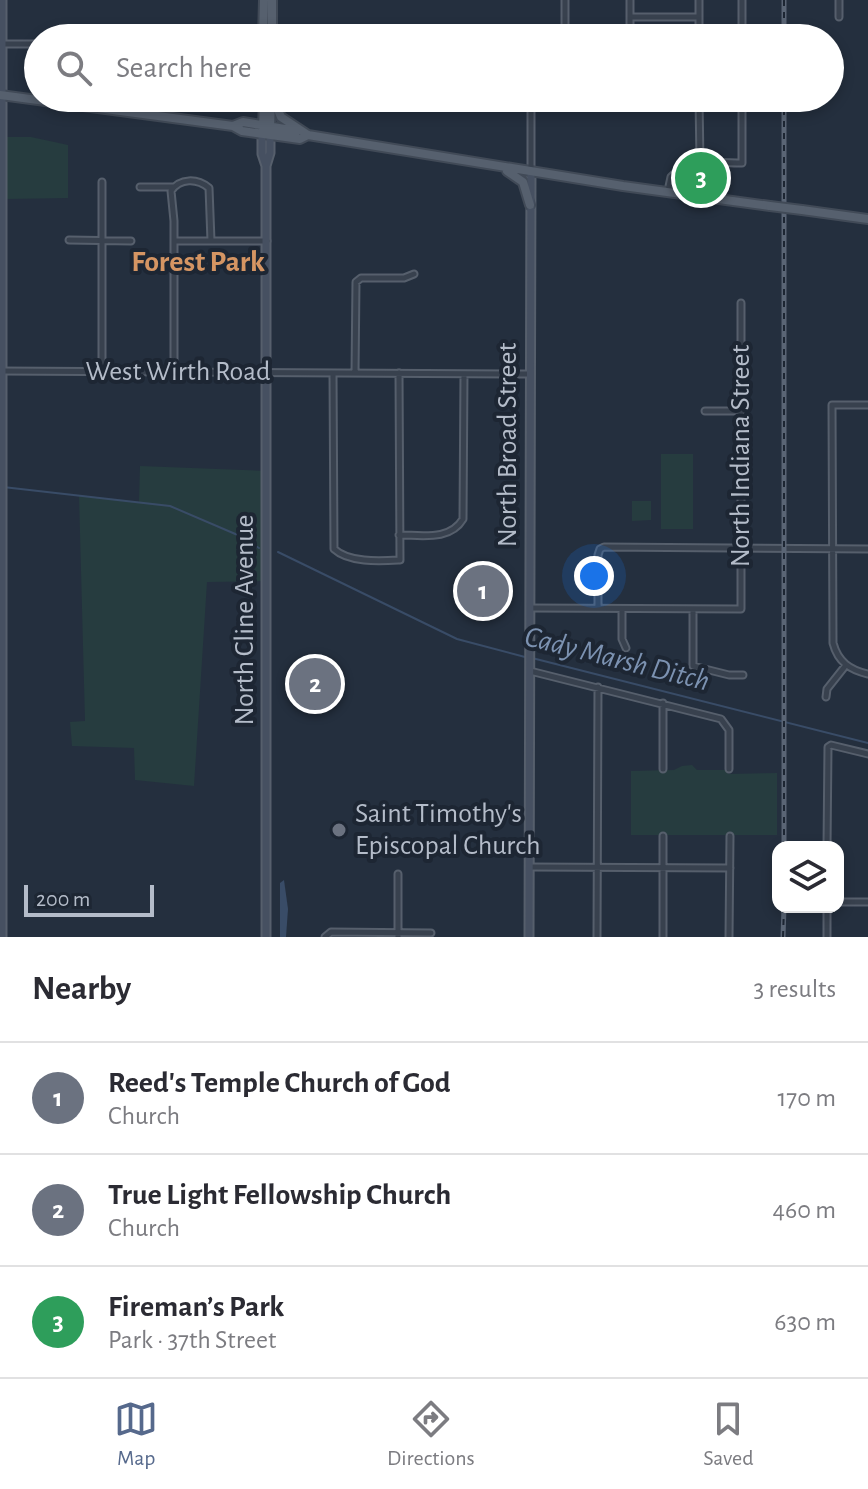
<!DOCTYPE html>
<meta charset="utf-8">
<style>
:root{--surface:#fff;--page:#f7f7f7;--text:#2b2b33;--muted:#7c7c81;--line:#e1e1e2;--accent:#56698c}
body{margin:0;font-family:"Alegreya Sans",sans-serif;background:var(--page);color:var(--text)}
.controls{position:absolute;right:24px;bottom:24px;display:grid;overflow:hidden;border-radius:16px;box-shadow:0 4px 12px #0003}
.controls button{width:72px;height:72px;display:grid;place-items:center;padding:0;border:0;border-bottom:2px solid var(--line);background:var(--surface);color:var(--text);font:40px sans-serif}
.scale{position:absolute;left:24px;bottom:20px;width:130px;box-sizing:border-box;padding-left:8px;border:4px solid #b4bcc9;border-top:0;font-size:22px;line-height:28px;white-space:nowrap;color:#b4bcc9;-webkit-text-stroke:6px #1d2633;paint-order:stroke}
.you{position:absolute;left:594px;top:576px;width:28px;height:28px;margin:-20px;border:6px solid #fff;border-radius:50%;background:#1a73e8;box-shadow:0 0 0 12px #1a73e833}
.badge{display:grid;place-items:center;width:52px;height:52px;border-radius:50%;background:var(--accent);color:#fff;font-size:26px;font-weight:700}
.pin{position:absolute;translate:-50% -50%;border:4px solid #fff;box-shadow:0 2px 8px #0006}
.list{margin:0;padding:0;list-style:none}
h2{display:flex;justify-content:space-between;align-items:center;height:104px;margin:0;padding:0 32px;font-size:34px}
h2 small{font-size:26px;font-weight:400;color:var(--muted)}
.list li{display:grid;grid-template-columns:52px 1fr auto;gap:24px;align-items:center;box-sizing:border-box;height:112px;padding:0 32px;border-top:2px solid var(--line)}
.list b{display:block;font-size:30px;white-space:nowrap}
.list p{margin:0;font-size:26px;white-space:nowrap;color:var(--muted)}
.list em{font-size:26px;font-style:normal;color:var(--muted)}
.icon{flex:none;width:44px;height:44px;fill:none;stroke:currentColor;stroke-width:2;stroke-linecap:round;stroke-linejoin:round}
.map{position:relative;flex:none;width:868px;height:937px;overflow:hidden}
.search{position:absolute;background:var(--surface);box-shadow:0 4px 12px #0003;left:24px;right:24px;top:24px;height:88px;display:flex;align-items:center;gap:20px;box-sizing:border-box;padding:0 28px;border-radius:44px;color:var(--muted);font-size:30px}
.sheet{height:440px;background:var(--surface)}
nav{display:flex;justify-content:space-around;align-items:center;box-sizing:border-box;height:112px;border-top:2px solid var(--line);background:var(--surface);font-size:22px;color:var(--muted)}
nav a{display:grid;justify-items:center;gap:4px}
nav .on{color:var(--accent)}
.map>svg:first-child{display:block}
.green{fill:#263c3f}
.water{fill:#394c67}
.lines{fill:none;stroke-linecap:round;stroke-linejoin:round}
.stream{stroke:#394c67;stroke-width:2}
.street-casing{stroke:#565f6c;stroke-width:9}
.secondary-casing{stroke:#565f6c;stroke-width:11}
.primary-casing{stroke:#414a57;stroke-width:12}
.street{stroke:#38414e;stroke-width:5}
.secondary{stroke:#465061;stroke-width:7}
.primary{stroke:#56606e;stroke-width:8}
.rail-casing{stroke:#5a6575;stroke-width:5}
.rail{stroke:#1d2633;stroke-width:2;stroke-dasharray:6;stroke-linecap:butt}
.primary-bridge-casing{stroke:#414a57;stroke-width:12;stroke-linecap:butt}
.primary-bridge{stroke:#56606e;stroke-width:8}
.worship-dot{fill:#6b7280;stroke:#1d2633;stroke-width:3}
.labels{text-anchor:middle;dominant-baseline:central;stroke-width:8;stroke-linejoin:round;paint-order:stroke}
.street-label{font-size:28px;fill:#b4bcc9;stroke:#1d2633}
.poi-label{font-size:28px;fill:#b4bcc9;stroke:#1d2633;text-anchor:start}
.neighbourhood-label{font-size:30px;font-weight:bold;fill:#d59563;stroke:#1d2633}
.water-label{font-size:30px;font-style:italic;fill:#7c92b1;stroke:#1d2633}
</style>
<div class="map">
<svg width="868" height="937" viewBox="0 0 868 937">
<rect width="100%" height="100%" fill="#242f3e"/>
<path class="green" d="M7,137H31L68,145V198L7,199Z
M699,166L727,169L729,188L673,183L676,175Z
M661,454H693V529H661Z
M140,466L267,471V581L207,582L194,786L135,780L134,748L72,746L70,722L85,721L79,495L139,502Z
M632,501H651V520L632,521Z
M692,765L697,770H727L728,774L777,773V835H631V771L674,770L682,766Z"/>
<path class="water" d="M284,880L288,909L286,937H280V883Z"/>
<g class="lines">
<path class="stream" d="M3,487L170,506L240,536L259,548
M278,552L457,639L525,657
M532,658L868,743"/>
<defs>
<path id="street" d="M565,0V38
M630,0V38
M699,0V38
M742,0V38
M839,0V17
M630,17H699
M2,44H38
M699,98L700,163
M531,170V98
M140,187H173
M668,191L671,177C687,158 719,163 742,163V98
M69,240L131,241
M174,241H267
M1,371L530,374
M102,371V182
M174,372V221L171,191C180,178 197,178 209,188L211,241
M333,373L334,549C349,563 380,561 400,560L399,373
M355,373L356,282L361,278H404L414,274
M868,405H832L833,643C838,662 850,670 868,674
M705,411H741
M399,535C422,535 450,541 463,519L464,374
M530,608L741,609V303
M598,608V555L600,549L604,547L868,549
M622,609V639L626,648
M693,609V666L729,675H743
M530,671L721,719L729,730V769
M826,697L827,689L846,665
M663,703V769
M827,847L828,747L831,745L868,754
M530,867L730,868
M838,902H868
M325,937L331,932L431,933
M398,937V874
M597,937L598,687
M663,937V836
M729,937L730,836
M827,937V907"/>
<path id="secondary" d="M262,133V154L266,166
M2,937V0
M266,937V166L270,153V134
M529,937L531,171"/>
<path id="primary" d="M272,0V38
M263,38L264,0
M0,95L233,126L242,131L300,139L308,135
M273,98L281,117L308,135L623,186L770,206
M233,126L243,122L297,131
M263,129L264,98
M270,129L271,99
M507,171L523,182L530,205
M802,210L868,219"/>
</defs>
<use href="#street" class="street-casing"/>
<use href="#secondary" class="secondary-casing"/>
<use href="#primary" class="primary-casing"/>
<use href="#street" class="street"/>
<use href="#secondary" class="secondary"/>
<use href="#primary" class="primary"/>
<defs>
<path id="rail" d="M784,0V38
M784,847V98
M783,937L784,907"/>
</defs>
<use href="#rail" class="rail-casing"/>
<use href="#rail" class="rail"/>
<defs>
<path id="primary-bridge" d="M770,206L802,210"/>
</defs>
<use href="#primary-bridge" class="primary-bridge-casing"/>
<use href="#primary-bridge" class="primary-bridge"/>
</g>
<circle class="worship-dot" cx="339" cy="830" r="8"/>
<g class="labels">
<g class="street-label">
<text x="178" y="372">West Wirth Road</text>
<text transform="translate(508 445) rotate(-90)">North Broad Street</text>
<text transform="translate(741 456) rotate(-90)">North Indiana Street</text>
<text transform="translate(245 620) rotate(-90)">North Cline Avenue</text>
</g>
<g class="poi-label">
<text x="355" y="814">Saint Timothy's<tspan x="355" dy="32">Episcopal Church</tspan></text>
</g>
<g class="neighbourhood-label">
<text x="198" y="262">Forest Park</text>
</g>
<g class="water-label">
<text transform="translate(617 659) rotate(14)">Cady Marsh Ditch</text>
</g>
</g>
</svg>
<div class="controls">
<button><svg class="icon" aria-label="layers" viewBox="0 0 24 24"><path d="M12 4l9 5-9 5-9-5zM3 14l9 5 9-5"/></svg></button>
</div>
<div class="scale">200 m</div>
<div class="you"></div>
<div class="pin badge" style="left:483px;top:591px;background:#6b7280">1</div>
<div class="pin badge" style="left:315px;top:684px;background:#6b7280">2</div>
<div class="pin badge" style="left:701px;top:178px;background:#2e9e5b">3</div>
<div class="search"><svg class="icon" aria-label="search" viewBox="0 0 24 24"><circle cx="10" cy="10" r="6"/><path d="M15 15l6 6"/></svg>Search here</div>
</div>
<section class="sheet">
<h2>Nearby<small>3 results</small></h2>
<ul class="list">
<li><span class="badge" style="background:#6b7280">1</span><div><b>Reed's Temple Church of God</b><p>Church</p></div><em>170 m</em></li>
<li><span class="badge" style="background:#6b7280">2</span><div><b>True Light Fellowship Church</b><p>Church</p></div><em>460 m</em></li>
<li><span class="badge" style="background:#2e9e5b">3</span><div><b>Fireman’s Park</b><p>Park · 37th Street</p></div><em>630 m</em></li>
</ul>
</section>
<nav>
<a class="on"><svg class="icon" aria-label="map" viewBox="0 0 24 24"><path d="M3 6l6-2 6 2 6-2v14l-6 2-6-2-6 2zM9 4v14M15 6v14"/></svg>Map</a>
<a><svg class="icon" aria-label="directions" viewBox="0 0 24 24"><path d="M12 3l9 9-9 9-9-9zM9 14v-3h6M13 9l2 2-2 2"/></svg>Directions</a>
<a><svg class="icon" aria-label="saved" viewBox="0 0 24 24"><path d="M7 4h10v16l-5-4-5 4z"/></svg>Saved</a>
</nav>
